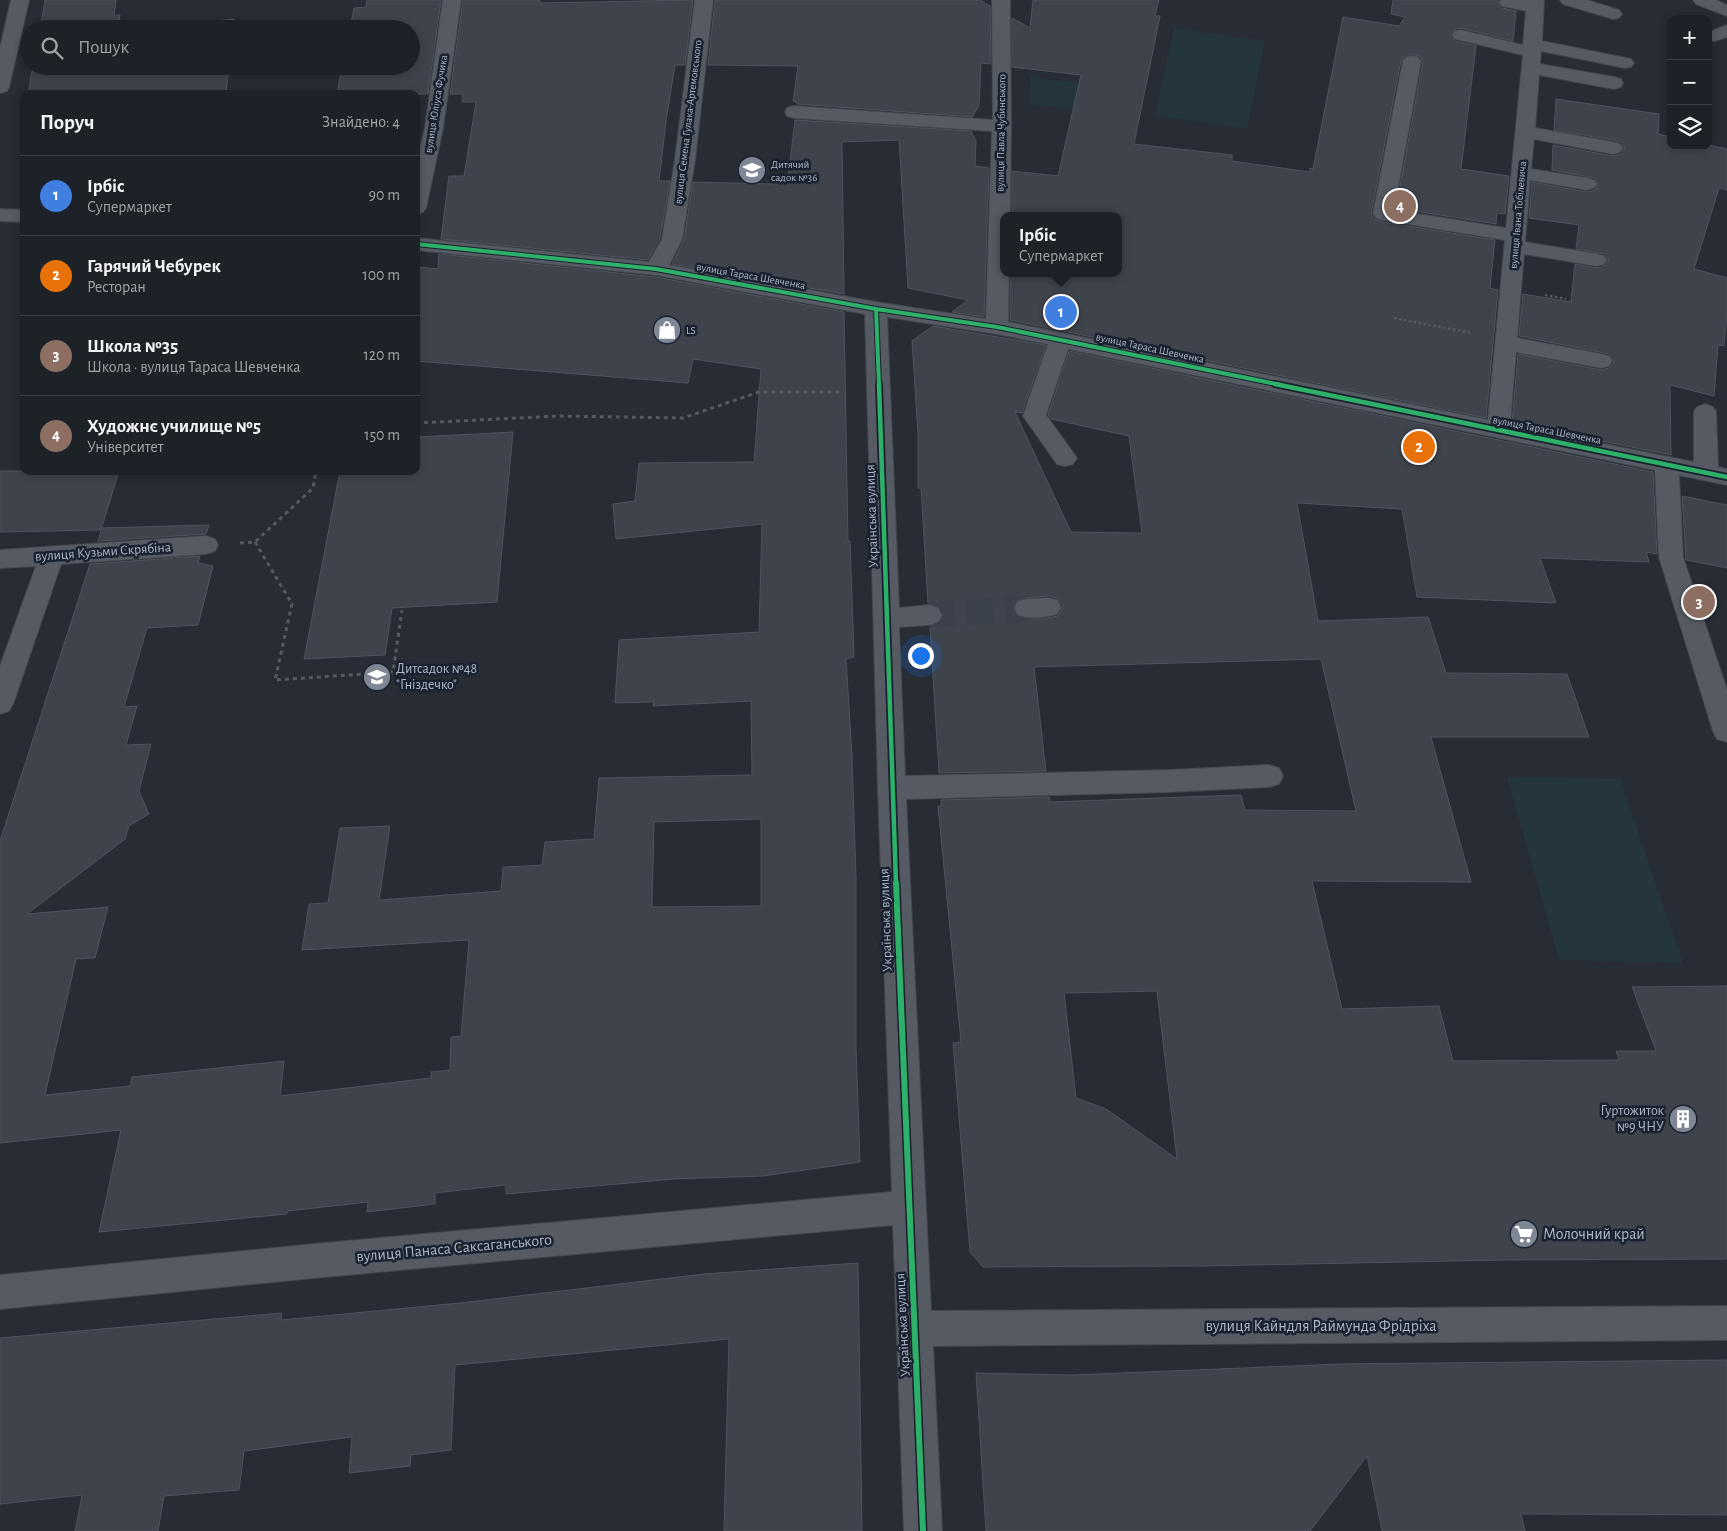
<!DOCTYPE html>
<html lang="uk">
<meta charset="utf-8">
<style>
:root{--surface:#1d2128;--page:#2a2e34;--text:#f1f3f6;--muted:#a0a3a8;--line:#3b3e45;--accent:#7f8794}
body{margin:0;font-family:"Alegreya Sans",sans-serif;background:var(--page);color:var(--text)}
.controls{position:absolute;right:15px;top:15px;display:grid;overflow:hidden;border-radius:10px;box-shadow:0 2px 8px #0003}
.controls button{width:45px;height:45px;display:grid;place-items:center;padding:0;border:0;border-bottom:1px solid var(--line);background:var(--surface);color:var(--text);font:25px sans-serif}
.you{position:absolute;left:920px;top:655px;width:18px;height:18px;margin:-12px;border:4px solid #fff;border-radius:50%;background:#1a73e8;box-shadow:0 0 0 8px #1a73e833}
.badge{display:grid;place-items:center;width:32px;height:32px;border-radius:50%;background:var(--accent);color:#fff;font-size:16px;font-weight:700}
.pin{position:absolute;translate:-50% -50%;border:2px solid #fff;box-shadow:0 1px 5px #0006}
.popup{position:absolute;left:1000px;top:212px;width:122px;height:65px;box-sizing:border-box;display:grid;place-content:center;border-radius:10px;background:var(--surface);filter:drop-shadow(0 1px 4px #0005);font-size:16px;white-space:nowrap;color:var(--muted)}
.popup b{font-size:19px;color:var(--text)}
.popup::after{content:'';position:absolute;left:50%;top:100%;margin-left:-10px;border:10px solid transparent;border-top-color:var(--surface)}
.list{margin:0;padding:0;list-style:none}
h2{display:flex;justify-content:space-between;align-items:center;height:65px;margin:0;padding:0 20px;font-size:21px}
h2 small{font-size:16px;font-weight:400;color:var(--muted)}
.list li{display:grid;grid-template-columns:32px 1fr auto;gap:15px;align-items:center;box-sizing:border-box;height:80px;padding:0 20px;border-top:1px solid var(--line)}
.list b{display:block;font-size:19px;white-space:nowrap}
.list p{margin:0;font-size:16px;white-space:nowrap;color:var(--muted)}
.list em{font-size:16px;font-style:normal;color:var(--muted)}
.icon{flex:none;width:28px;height:28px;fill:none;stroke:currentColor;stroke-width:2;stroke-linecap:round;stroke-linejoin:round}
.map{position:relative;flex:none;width:1727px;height:1531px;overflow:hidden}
.search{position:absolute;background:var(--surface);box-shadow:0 2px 8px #0003;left:20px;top:20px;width:400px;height:55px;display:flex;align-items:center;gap:12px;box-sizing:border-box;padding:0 18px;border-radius:28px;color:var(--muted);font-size:19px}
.panel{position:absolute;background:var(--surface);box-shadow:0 2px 8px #0003;left:20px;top:90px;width:400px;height:385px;border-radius:10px}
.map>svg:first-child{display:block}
.green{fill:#24363b}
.building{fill:#3f434b;stroke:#4e545d;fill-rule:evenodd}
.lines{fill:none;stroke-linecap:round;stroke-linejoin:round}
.minor-tunnel{stroke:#3b414b;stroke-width:26;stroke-dasharray:26 12;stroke-linecap:butt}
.minor-casing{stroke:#42474e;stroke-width:2}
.path-far1{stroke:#545a60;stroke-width:2.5;stroke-dasharray:2.5 2.5;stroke-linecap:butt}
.path{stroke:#545a60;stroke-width:3;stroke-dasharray:4 4;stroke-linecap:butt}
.minor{fill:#565b63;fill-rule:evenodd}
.cycleway-far2-casing{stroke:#1a222f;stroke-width:6}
.cycleway-far1-casing{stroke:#1a222f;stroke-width:8}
.cycleway-casing{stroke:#1a222f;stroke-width:9}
.cycleway-far2{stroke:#2db169;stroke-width:4}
.cycleway-far1{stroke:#2db169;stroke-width:4.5}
.cycleway{stroke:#2db169;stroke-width:6}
.labels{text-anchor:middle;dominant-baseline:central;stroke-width:5;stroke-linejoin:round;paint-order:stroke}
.far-street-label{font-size:11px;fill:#afb8c7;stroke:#1a222f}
.far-poi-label{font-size:11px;fill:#afb8c7;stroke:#1a222f;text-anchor:start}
.street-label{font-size:14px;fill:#afb8c7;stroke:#1a222f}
.poi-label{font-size:14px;fill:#afb8c7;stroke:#1a222f;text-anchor:start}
.near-poi-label{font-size:16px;fill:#afb8c7;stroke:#1a222f;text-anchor:start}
.near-street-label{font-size:16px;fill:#afb8c7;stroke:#1a222f}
</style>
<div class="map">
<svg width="1727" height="1531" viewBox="0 0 1727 1531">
<rect width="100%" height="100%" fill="#272c35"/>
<path class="green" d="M1174,28L1265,41L1247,129L1155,115Z
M1030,77L1144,91L1140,116L1031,105Z
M1507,777L1620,779L1683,963L1559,960Z"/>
<path class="building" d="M45,0H116L114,16L120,15L118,29H40Z
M367,0H441L428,94H337L342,66H411V29H350L354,8L366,7Z
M463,0H540L539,3L693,0L685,65H675L666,121L659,181H670L660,238L648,260L441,239L449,176H464L476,102H462L463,94H450Z
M715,0H980L990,6L991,64L981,63L979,106L972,117L797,104V102L793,101L798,66L708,65Z
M1033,0H1159L1155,16H1160L1134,144L1232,155V161L1310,172V168L1313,169L1343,17L1399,26L1405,17L1391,14L1393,0H1498V3L1502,8L1516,11L1513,41L1461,28L1455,29L1450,35L1455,41L1476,46L1461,169L1509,176L1505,214L1497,213L1496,224L1396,208L1423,61L1420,56L1412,54L1406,55L1401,61L1371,214L1374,219L1383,222L1495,240L1490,288L1498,290L1486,418L1010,320L1011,273H1118V216H1012V171L1058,176L1081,75L1012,67V18L1030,28Z
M234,19L233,29H143Z
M33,66H229L226,94H28Z
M1556,99L1659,114L1658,134L1671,137V146H1708V145L1727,149V190L1719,188L1694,269L1727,278V314L1724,346L1718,345L1714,396L1670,385L1671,455L1512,423L1518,354L1601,370L1609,368L1614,362L1609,354L1519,336L1523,294L1571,302L1575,264L1598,268L1606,265L1609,260L1605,254L1576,249L1579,225L1529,218L1532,182L1587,192L1595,190L1598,185L1595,178L1552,170L1553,145L1613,156L1621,154L1625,148L1621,142L1613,140L1554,130Z
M795,120L971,131L976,141L975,166L989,168L984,317L952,312L968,300L908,288L899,140L842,142L844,294L672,264L684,239L693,182L772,184V178H788Z
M439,254L656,277L844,312L848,541H850L854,657L846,659L852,755L856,878V1049L860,1162L763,1176L674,1179L506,1194V1185L435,1193V1204L367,1212L368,1202L287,1211V1214L99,1232L121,1130L0,1143V841L90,564L200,556L198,563L213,566L198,625L147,628L124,707L137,706L126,745L151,744L139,791L149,814L129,826L125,839L27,914L108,907L95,958L76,959L45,1095L130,1086L132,1077L284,1061L280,1096L431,1078V1072L450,1070L451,1037L461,1036L469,940L302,950L309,904L328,903L340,828L390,826L379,900L501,891L503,867L542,865L545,842L594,839L599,778L752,775L751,701L653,706L654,702L615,703L619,640L759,632L762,524L616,539L613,504L635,501L639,463L754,462L761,369L693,359L688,383L416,361V267L438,269ZM761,819V906L652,907L654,822Z
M933,326L1046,345L1022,413L1015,412L1071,532L1142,533L1129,436L1051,419L1048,415L1069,351L1653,472L1657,554L1646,552L1649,562L1540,558L1556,603L1417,597L1402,509L1297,503L1318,621L1428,617L1446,673L1567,674L1589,737H1431L1471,882L1312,881L1342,1009L1439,1006L1453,1061L1619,1060L1616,1051H1656L1632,987L1727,986V1259L1505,1260L1201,1266L983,1267L970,1252L953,1043L961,1042L938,806H941V800L1049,797L1050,802L1241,795L1245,810L1356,811L1321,659L1034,667L1046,771L939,773L930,627L940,623L944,614L939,606L928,603L921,488H918V434L912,341ZM1048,596L1057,598L1063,606L1058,616L1043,619H1028L1018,617L1012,609L1018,599ZM1157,991L1177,1159L1106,1109L1076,1098L1064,993Z
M513,432L497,602L392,608L385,655L304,659L340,471H416V437Z
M0,471H119L101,530L0,532Z
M1682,496L1727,505V568L1686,560Z
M209,525L206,534L98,541L102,528Z
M858,1263L862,1531H724L729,1339L455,1365L451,1450L411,1455L410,1466L349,1473L352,1437L244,1451L239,1490L164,1496L158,1531H75L82,1495L0,1504V1338L282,1313L281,1320L460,1303L704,1274Z
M1727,1360V1515L1521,1514L1525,1531H1382L1367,1456L1310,1531H986L976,1373L1072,1375L1340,1364Z"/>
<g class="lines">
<path class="minor-tunnel" d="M929,615L1027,608"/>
<defs>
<path id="minor" d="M11,0H29L9,87L7,91L0,93V48Z
M443,0H461L443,128L426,208L423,212L416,214V164L425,128Z
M695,0H713L695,160L682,239L669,265L876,302L986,319L992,131L794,118L787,116L785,112L787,108L794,106L993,120L992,0H1010L1011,126L1010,216H1004V273H1009L1008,322L1488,420L1505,240L1383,220L1376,218L1373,214L1403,61L1406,57L1412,56L1418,57L1421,61L1394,210L1506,228L1523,55L1455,39L1452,35L1455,31L1461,30L1523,45L1526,11L1502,6L1499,2L1501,0H1544L1542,41L1631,59L1634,63L1631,67L1625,68L1541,51L1540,64L1614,77L1621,79L1623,83L1621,87L1614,89L1539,75L1535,128L1613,142L1620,144L1623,148L1620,152L1613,154L1534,139L1531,169L1587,178L1594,180L1597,184L1594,188L1587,190L1530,180L1525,242L1597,254L1604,256L1607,260L1604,264L1597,266L1524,254L1517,338L1601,354L1609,356L1612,361L1609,366L1601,368L1516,352L1510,425L1694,462V412L1697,407L1705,404L1713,407L1716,412L1718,467L1727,469V485L1679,475L1683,557L1727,690V742L1717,739L1713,731L1659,557L1655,470L1068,349L1046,415L1077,458L1073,464L1065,466L1057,464L1023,416L1048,344L997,334L887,317L899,608L929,605L938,608L942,615L938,622L929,625L899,627L905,776L1169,770L1269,765L1279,768L1283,776L1279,784L1269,787L1169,792L906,799L931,1311L1727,1306V1340L933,1346L942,1531H904L893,1225L324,1277L0,1309V1275L324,1243L892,1192L878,788L865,314L656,275L416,250V238L649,262L662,239L675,160Z
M1560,0H1587L1619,10L1622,14L1619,18L1613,19L1563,4Z
M1693,0H1716L1727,5V16L1696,4Z
M1727,25V37L1715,41L1709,40V32Z
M0,209L24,210V222L0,221Z
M206,536L215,539L218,545L215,551L206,554L61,564L13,704L9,711L0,714V666L36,566L0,568V550Z
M1048,598L1057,600L1061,607L1057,614C1044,618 1031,619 1018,615L1014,608L1018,601L1027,599Z"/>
</defs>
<use href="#minor" class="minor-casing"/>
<path class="path-far1" d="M1545,295L1566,299
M1394,318L1472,333"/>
<path class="path" d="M416,423L559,416L683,418L759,392H843
M255,542L292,604L275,680L393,672L402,610
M240,543L255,542L313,488L316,471"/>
<use href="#minor" class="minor"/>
<defs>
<path id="cycleway-far2" d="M416,244L656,269L876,309L997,327L1281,385
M876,309L879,385"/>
<path id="cycleway-far1" d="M879,384L896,884
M1275,384L1727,477"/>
<path id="cycleway" d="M896,883L923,1531"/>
</defs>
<use href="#cycleway-far2" class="cycleway-far2-casing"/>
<use href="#cycleway-far1" class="cycleway-far1-casing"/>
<use href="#cycleway" class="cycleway-casing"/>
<use href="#cycleway-far2" class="cycleway-far2"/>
<use href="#cycleway-far1" class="cycleway-far1"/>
<use href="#cycleway" class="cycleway"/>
</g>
<defs>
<symbol id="school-disc" viewBox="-11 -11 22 22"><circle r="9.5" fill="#7f8794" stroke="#1a222f"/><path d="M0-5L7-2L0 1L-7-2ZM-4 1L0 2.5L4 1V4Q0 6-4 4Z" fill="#fff"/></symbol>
<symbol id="shop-disc" viewBox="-11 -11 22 22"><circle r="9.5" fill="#7f8794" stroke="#1a222f"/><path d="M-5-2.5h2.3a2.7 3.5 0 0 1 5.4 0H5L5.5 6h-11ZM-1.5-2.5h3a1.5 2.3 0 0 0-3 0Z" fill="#fff"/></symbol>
<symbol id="building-disc" viewBox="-11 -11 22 22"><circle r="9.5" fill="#7f8794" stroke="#1a222f"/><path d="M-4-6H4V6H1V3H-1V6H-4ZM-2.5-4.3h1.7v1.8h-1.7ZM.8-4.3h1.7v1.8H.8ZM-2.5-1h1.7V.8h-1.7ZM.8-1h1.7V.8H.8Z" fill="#fff"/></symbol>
<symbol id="supermarket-disc" viewBox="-11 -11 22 22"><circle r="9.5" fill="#7f8794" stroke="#1a222f"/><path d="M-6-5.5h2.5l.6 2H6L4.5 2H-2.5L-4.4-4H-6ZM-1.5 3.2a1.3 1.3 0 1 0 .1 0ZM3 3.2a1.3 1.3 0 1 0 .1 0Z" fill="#fff"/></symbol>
</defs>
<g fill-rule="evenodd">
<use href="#school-disc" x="736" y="154" width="32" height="32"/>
<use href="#shop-disc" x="651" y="314" width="32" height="32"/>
<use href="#school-disc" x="361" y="661" width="32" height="32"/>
<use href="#building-disc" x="1667" y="1103" width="32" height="32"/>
<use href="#supermarket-disc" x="1508" y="1218" width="32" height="32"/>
</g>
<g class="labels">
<g class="far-street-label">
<text transform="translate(436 104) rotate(-81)">вулиця Юліуса Фучика</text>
<text transform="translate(688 122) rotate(-83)">вулиця Семена Гулака-Артемовського</text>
<text transform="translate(1001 133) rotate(-89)">вулиця Павла Чубинського</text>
<text transform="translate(1518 215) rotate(-85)">вулиця Івана Тобілевича</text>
<text transform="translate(751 276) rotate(10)">вулиця Тараса Шевченка</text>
<text transform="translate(1150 348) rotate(12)">вулиця Тараса Шевченка</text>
<text transform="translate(1547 430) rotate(11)">вулиця Тараса Шевченка</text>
</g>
<g class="far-poi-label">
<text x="771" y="164">Дитячий<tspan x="771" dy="13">садок №36</tspan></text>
<text x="686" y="330">LS</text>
</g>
<g class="street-label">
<text transform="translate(872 516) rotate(-92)">Українська вулиця</text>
<text transform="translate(103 552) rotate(-4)">вулиця Кузьми Скрябіна</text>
<text transform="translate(886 920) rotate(-92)">Українська вулиця</text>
<text transform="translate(903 1325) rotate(-93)">Українська вулиця</text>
</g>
<g class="poi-label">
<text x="396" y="669">Дитсадок №48<tspan x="396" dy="16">"Гніздечко"</tspan></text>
<text x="1664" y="1111" text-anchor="end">Гуртожиток<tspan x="1664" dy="16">№9 ЧНУ</tspan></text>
</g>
<g class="near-poi-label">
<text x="1543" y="1234">Молочний край</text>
</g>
<g class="near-street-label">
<text transform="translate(454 1248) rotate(-5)">вулиця Панаса Саксаганського</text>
<text x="1321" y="1326">вулиця Кайндля Раймунда Фрідріха</text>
</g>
</g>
</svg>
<div class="controls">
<button>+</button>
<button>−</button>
<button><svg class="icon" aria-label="layers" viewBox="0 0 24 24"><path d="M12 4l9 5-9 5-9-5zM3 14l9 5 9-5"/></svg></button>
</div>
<div class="you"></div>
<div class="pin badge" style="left:1061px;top:312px;background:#3f7fe0">1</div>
<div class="popup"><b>Ірбіс</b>Супермаркет</div>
<div class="pin badge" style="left:1419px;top:447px;background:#e8710a">2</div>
<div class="pin badge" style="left:1699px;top:602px;background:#8d6e63">3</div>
<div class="pin badge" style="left:1400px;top:206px;background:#8d6e63">4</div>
<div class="search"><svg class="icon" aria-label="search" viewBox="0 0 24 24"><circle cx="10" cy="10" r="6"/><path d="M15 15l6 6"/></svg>Пошук</div>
<section class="panel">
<h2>Поруч<small>Знайдено: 4</small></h2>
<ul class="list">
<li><span class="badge" style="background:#3f7fe0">1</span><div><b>Ірбіс</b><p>Супермаркет</p></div><em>90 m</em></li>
<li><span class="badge" style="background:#e8710a">2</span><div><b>Гарячий Чебурек</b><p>Ресторан</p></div><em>100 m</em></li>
<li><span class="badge" style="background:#8d6e63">3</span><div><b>Школа №35</b><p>Школа · вулиця Тараса Шевченка</p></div><em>120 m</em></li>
<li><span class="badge" style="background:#8d6e63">4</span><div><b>Художнє училище №5</b><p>Університет</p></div><em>150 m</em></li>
</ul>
</section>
</div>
